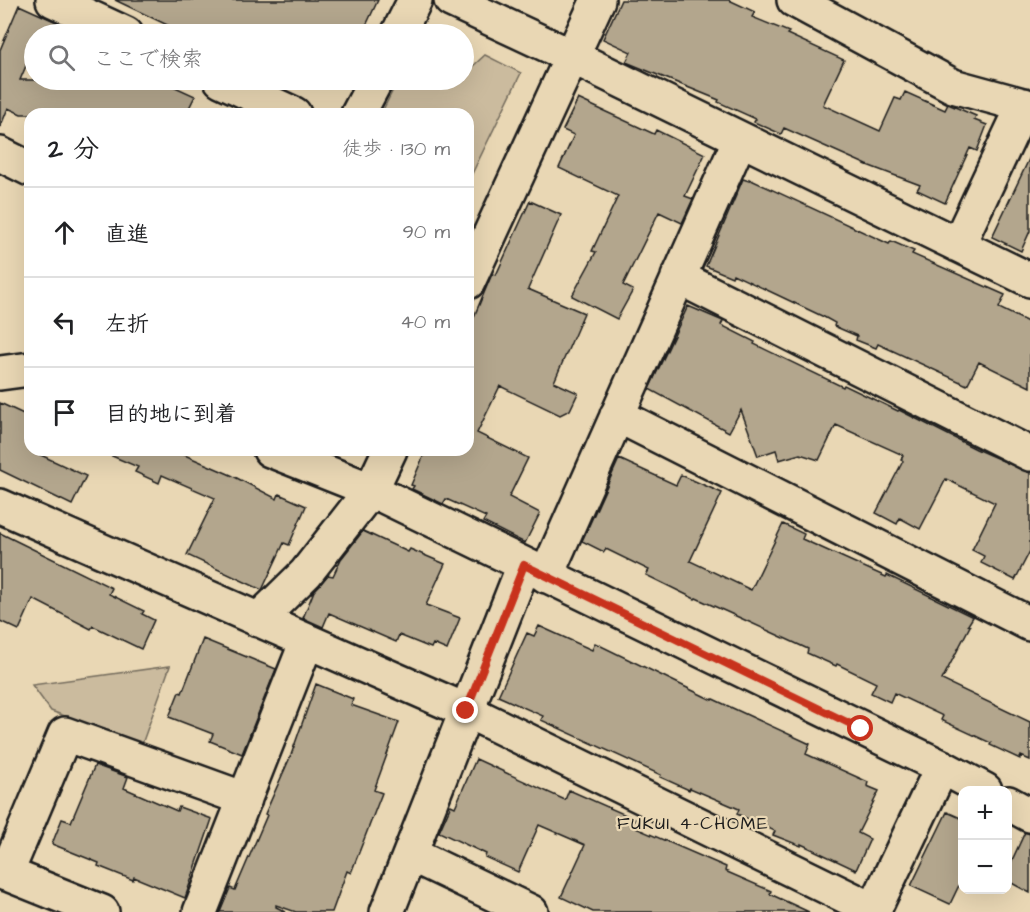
<!DOCTYPE html>
<html lang="ja">
<meta charset="utf-8">
<style>
:root{--surface:#fff;--page:#f2f2f2;--text:#202124;--muted:#757577;--line:#e0e0e0}
body{margin:0;font-family:"Architects Daughter","Klee One",sans-serif;background:var(--page);color:var(--text)}
.controls{position:absolute;right:18px;bottom:18px;display:grid;overflow:hidden;border-radius:12px;box-shadow:0 6px 24px #0002}
.controls button{width:54px;height:54px;display:grid;place-items:center;padding:0;border:0;border-bottom:2px solid var(--line);background:var(--surface);color:var(--text);font:30px sans-serif}
.stop{position:absolute;width:18px;height:18px;margin:-14px;border:4px solid #c8321e;border-radius:50%;background:#fff}
.stop.end{background:#c8321e;border-color:#fff;box-shadow:0 2px 6px #0008}
.list{margin:0;padding:0;list-style:none}
h2{display:flex;justify-content:space-between;align-items:center;height:78px;margin:0;padding:0 24px;font-size:26px}
h2 small{font-size:20px;font-weight:400;color:var(--muted)}
.list li{display:grid;grid-template-columns:39px 1fr auto;gap:18px;align-items:center;box-sizing:border-box;height:90px;padding:0 24px;border-top:2px solid var(--line)}
.list b{display:block;font-size:22px;white-space:nowrap}
.list em{font-size:20px;font-style:normal;color:var(--muted)}
.icon{flex:none;width:33px;height:33px;fill:none;stroke:currentColor;stroke-width:2;stroke-linecap:round;stroke-linejoin:round}
.map{position:relative;flex:none;width:1030px;height:912px;overflow:hidden}
.search{position:absolute;background:var(--surface);box-shadow:0 6px 24px #0002;left:24px;top:24px;width:450px;height:66px;display:flex;align-items:center;gap:15px;box-sizing:border-box;padding:0 21px;border-radius:33px;color:var(--muted);font-size:22px}
.panel{position:absolute;background:var(--surface);box-shadow:0 6px 24px #0002;left:24px;top:108px;width:450px;height:348px;border-radius:18px}
.map>svg:first-child{display:block}
.green{fill:#cbbb9e;stroke:#746c5d;stroke-width:1.5}
.building{fill:#b3a68d;stroke:#1c1c1c;stroke-width:1.5}
.lines{fill:none;stroke-linecap:round;stroke-linejoin:round}
.minor-casing{stroke:#1c1c1c;stroke-width:38}
.minor{stroke:#e9d7b4;stroke-width:33}
.route{stroke:#c8321e;stroke-width:8}
.labels{text-anchor:middle;dominant-baseline:central;stroke-width:4.5;stroke-linejoin:round;paint-order:stroke}
.neighbourhood-label{font-size:18px;letter-spacing:1.5px;fill:#1c1c1c;stroke:#e9d7b4}
</style>
<div class="map">
<svg width="1030" height="912" viewBox="0 0 1030 912">
<rect width="100%" height="100%" fill="#e9d7b4"/>
<filter id="ink" filterUnits="userSpaceOnUse"><feTurbulence type="fractalNoise" baseFrequency=".0167" numOctaves="2"/><feDisplacementMap in="SourceGraphic" scale="12" xChannelSelector="R" yChannelSelector="G"/><feConvolveMatrix kernelMatrix="1 2 1 2 8 2 1 2 1" color-interpolation-filters="sRGB"/></filter>
<g filter="url(#ink)">
<path class="green" d="M485,55L521,73L468,182V114H381L398,80H464V59L473,66Z
M170,666L142,744L51,711L32,685Z"/>
<path class="building" d="M115,0H378L362,34H186Z
M621,0H729L755,12L752,17L789,32L787,34L844,60L823,105L880,131L895,98L901,100L905,92L945,110L948,104L976,116L974,120L987,125L977,151L970,148L945,203L917,190L920,185L867,165L784,128L781,134L754,122L756,119L718,102L719,100L626,62L631,52L603,39Z
M19,5L83,34H34V47L20,80H160L195,96L186,114H21L8,108L0,128V50Z
M578,99L654,134L656,130L705,154L685,196L693,199L682,223L659,212L623,285L633,290L617,319L572,296L596,252L592,251L618,196L559,168L574,135L563,130Z
M1030,157V231L1021,251L992,237Z
M743,179L749,181V179L889,244L891,241L914,251L912,254L1005,295L999,308L1030,323V387L979,362L967,385L878,344L876,348L856,340L857,336L834,326L835,323L824,317L733,274L732,277L706,266Z
M530,201L561,215L528,289L584,313L554,382L578,393L570,410L560,415L500,386L477,433L528,458L509,497L540,513L525,543L483,522L486,517L446,499L443,504L412,489L414,486L411,485L426,450H468V331L492,274L496,275Z
M688,306L723,321L721,325L755,342L754,344L843,387L844,385L898,411L899,410L976,449L1030,473V551L1015,580L981,563L984,556L972,550L995,503L946,479L920,529L900,518L897,524L876,513L903,461L901,459L903,455L836,425L819,460L800,454L779,460L776,450L758,456L741,410L729,432L649,389Z
M0,403L30,417V450L86,476L72,505L0,470Z
M98,450H173L231,475L277,499L279,494L306,506L289,545L284,543L262,590L187,555L215,498L162,475L159,483L135,472L138,467Z
M619,459L676,485L681,475L722,493L690,561L751,590L783,524L804,534L802,539L886,577L887,575L973,617L968,625L970,626L942,680L1030,722V760L1021,756L1020,759L990,745L991,743L941,720L943,716L894,693L890,702L871,693L876,683L837,664L836,666L807,653L808,649L747,621L696,598L695,599L646,575L649,570L606,549L604,552L582,541Z
M363,531L408,552L410,549L445,564L426,605L460,618L447,650L433,644L431,648L399,635L396,642L329,613L323,627L303,618L314,591L328,575L333,576L341,559Z
M0,533L112,588L109,594L144,611L142,614L154,620L141,649L93,626L91,629L33,599L19,630L0,621Z
M539,626L592,650L595,643L712,700L713,699L810,744L806,754L868,782L867,786L879,791L858,833L870,839L856,870L801,844V846L773,835L775,831L737,814L739,809L690,788L689,790L660,777L661,775L541,720L543,716L498,696L527,633L534,636Z
M203,639L276,669L242,754L210,741L213,734L169,717L179,692L182,693Z
M316,684L353,699L351,705L399,722L374,790L382,793L351,873L347,871L332,912H296L276,905V907L286,912H220L230,888L235,890L267,815L265,814L291,755Z
M476,759L565,800L569,790L635,819L631,826L726,867L725,871L771,891L770,894L809,912H593L561,897L585,845L539,825L518,872L485,857L486,854L439,832L451,805L455,807Z
M95,765L128,777L124,788L177,811L179,807L212,819L185,898L134,877L133,880L98,866L99,863L52,844L62,819L71,822Z
M947,812L963,819V877L950,904L911,886Z
M1025,832L1030,834V893L1008,881V869Z"/>
<g class="lines">
<defs>
<path id="minor" d="M53,0L126,34
M451,0L573,57L1030,280
M794,0L953,86L1030,107
M398,34L415,0
M221,80L294,114
M358,114L376,80
M0,154L30,169
M958,245L1024,105
M678,277L1030,454
M468,282L598,0
M0,373L30,369
M617,415L1030,624
M270,450L371,490L942,767L985,790
M0,506L467,711L874,910
M546,576L740,139
M258,620L306,573L371,490L390,450
M1008,803L1030,815
M410,854L531,912
M0,871L102,912
M6,874L65,734L245,799
M200,912L307,641
M387,912L524,565
M873,912L942,767"/>
</defs>
<use href="#minor" class="minor-casing"/>
<use href="#minor" class="minor"/>
</g>
</g>
<g class="lines" filter="url(#ink)">
<path class="route" d="M466,711L524,565L861,729"/>
</g>
<g class="labels">
<g class="neighbourhood-label">
<text x="693" y="823">FUKUI 4-CHOME</text>
</g>
</g>
</svg>
<div class="controls">
<button>+</button>
<button>−</button>
</div>
<div class="stop" style="left:861px;top:729px"></div>
<div class="stop end" style="left:466px;top:711px"></div>
<div class="search"><svg class="icon" aria-label="search" viewBox="0 0 24 24"><circle cx="10" cy="10" r="6"/><path d="M15 15l6 6"/></svg>ここで検索</div>
<section class="panel">
<h2>2 分<small>徒歩 · 130 m</small></h2>
<ul class="list">
<li><svg class="icon" aria-label="ahead" viewBox="0 0 24 24"><path d="M12 20V5M6 11l6-6 6 6"/></svg><div><b>直進</b></div><em>90 m</em></li>
<li><svg class="icon" aria-label="left" viewBox="0 0 24 24"><path d="M17 20v-9H6M10 6l-5 5 5 5"/></svg><div><b>左折</b></div><em>40 m</em></li>
<li><svg class="icon" aria-label="arrive" viewBox="0 0 24 24"><path d="M6 21V4h12l-3 4 3 4H6"/></svg><div><b>目的地に到着</b></div></li>
</ul>
</section>
</div>
